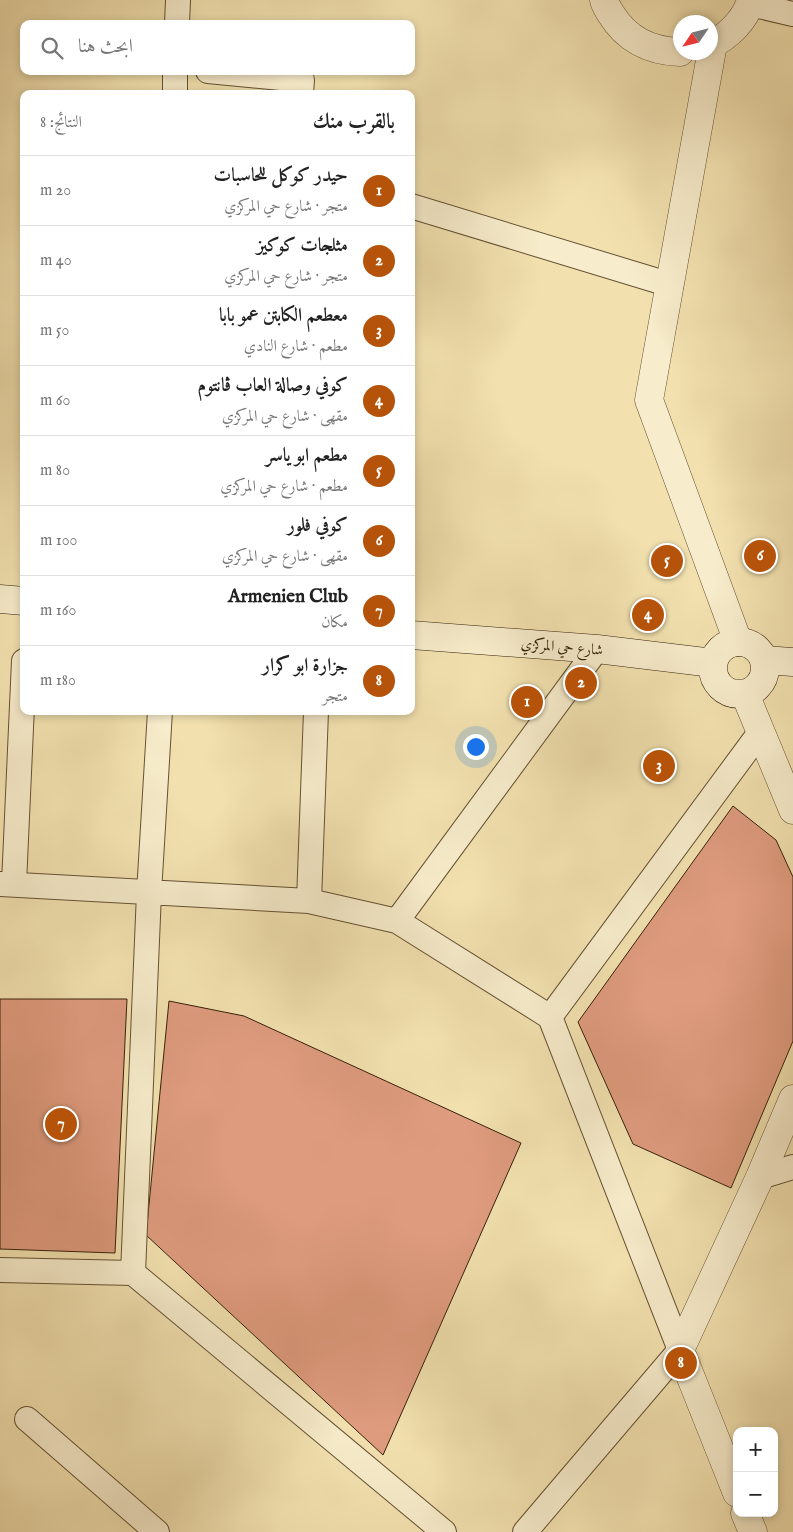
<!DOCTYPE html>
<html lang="ar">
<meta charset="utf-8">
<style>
:root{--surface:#fff;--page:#f2f2f2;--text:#222;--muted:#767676;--line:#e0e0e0;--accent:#b45309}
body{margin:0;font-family:"IM FELL English",Amiri,serif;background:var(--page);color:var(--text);direction:rtl}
.controls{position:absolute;right:15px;bottom:15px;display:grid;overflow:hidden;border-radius:10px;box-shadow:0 2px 8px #0003}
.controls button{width:45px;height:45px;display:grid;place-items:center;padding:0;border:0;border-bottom:1px solid var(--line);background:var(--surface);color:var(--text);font:25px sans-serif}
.compass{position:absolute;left:673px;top:15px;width:45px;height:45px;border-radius:50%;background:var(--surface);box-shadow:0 2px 8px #0003;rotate:235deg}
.you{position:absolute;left:475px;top:746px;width:18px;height:18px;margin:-12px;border:4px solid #fff;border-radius:50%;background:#1a73e8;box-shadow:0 0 0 8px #1a73e833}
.badge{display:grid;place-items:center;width:32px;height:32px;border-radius:50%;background:var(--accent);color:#fff;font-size:16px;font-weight:700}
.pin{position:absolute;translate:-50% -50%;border:2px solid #fff;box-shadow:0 1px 5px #0006}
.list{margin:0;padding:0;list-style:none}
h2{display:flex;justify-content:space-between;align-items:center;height:65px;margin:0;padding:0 20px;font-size:21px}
h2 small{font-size:16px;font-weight:400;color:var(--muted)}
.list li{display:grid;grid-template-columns:32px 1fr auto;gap:15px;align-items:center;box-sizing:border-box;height:70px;padding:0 20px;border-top:1px solid var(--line)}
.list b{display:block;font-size:19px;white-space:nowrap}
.list p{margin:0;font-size:16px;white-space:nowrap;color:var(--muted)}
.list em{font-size:16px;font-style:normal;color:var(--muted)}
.icon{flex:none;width:28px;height:28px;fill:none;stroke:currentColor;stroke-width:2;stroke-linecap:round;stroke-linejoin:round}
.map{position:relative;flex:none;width:793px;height:1532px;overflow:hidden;direction:ltr}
.search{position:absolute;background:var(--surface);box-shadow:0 2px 8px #0003;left:20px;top:20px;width:395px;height:55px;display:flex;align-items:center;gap:12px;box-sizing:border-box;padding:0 18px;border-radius:10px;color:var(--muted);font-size:19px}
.panel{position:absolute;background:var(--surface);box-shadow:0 2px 8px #0003;left:20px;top:90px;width:395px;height:625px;border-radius:10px;direction:rtl}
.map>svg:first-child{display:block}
.building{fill:#df9b7e;stroke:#36210a}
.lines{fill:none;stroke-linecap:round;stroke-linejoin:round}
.minor-casing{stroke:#655133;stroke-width:26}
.tertiary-casing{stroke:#655133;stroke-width:29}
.secondary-casing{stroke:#36210a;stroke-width:29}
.minor{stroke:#f7eccb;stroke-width:24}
.tertiary{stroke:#f7eccb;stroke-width:28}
.secondary{stroke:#f7eccb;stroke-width:28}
.labels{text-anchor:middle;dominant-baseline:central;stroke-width:4;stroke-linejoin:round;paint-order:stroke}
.street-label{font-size:15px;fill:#36210a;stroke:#f7eccb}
</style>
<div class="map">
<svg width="793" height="1532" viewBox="0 0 793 1532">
<rect width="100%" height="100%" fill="#f2e1af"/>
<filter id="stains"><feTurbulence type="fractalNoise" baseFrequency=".004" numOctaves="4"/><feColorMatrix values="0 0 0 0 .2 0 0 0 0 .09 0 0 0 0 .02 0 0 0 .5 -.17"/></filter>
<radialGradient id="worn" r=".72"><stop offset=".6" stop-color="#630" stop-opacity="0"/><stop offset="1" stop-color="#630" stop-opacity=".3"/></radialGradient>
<path class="building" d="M733,806L776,840L793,877V1041L731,1188L633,1144L578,1022Z
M0,999H127L115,1253L0,1249Z
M169,1001L244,1016L521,1143L383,1455L146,1235Z"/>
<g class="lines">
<defs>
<path id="minor" d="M750,4L793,14
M177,24L178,0
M208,71L302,80L301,94
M175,94V71
M411,206L671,285
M0,884L309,901L397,921L550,1017L680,1350L525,1532
M14,884L24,661
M309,901L316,711
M397,921L597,649
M550,1017L761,731
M760,1177L793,1167
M0,1270L133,1273L444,1532
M133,1273L149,893L160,711
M27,1419L157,1532"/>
<path id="tertiary" d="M604,0C605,5 608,9 611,14C627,40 650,51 680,52
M713,44L649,400L738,642
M710,45C728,37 746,19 751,0
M745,694L793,810
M737,1493L680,1350L760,1177L793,1099
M745,1513L753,1532"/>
<path id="secondary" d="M0,599L24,601
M411,635L597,649L713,663
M713 668a26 26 0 1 1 52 0a26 26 0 1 1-52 0Z
M764,660L793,662"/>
</defs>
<use href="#minor" class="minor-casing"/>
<use href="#tertiary" class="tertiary-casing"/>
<use href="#secondary" class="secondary-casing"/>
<use href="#minor" class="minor"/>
<use href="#tertiary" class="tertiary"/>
<use href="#secondary" class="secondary"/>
</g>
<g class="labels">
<g class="street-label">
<text transform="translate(562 647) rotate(5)">شارع حي المركزي</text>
</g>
</g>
<rect width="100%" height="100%" filter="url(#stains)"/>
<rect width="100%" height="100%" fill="url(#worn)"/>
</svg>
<div class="controls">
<button>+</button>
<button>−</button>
</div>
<svg class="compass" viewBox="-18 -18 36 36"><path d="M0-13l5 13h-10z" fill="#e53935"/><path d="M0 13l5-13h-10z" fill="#767676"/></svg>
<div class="you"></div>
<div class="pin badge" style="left:527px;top:702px">1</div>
<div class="pin badge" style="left:581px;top:683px">2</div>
<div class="pin badge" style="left:659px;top:766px">3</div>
<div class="pin badge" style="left:648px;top:615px">4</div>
<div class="pin badge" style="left:667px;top:561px">5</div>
<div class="pin badge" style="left:760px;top:556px">6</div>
<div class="pin badge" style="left:61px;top:1124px">7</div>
<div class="pin badge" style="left:681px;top:1363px">8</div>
<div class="search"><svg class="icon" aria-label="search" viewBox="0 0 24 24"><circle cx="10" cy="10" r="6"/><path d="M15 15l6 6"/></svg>ابحث هنا</div>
<section class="panel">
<h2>بالقرب منك<small>النتائج: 8</small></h2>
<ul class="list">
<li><span class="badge">1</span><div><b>حيدر كوكل للحاسبات</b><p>متجر · شارع حي المركزي</p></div><em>20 m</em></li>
<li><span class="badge">2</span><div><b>مثلجات كوكيز</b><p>متجر · شارع حي المركزي</p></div><em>40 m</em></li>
<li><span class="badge">3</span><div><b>معطعم الكابتن عمو بابا</b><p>مطعم · شارع النادي</p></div><em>50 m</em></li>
<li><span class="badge">4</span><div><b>كوفي وصالة العاب ڤانتوم</b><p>مقهى · شارع حي المركزي</p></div><em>60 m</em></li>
<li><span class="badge">5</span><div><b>مطعم ابو ياسر</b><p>مطعم · شارع حي المركزي</p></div><em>80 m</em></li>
<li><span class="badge">6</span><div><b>كوفي فلور</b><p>مقهى · شارع حي المركزي</p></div><em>100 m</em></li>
<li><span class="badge">7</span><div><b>Armenien Club</b><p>مكان</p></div><em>160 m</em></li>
<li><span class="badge">8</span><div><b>جزارة ابو كرار</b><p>متجر</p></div><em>180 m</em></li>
</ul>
</section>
</div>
